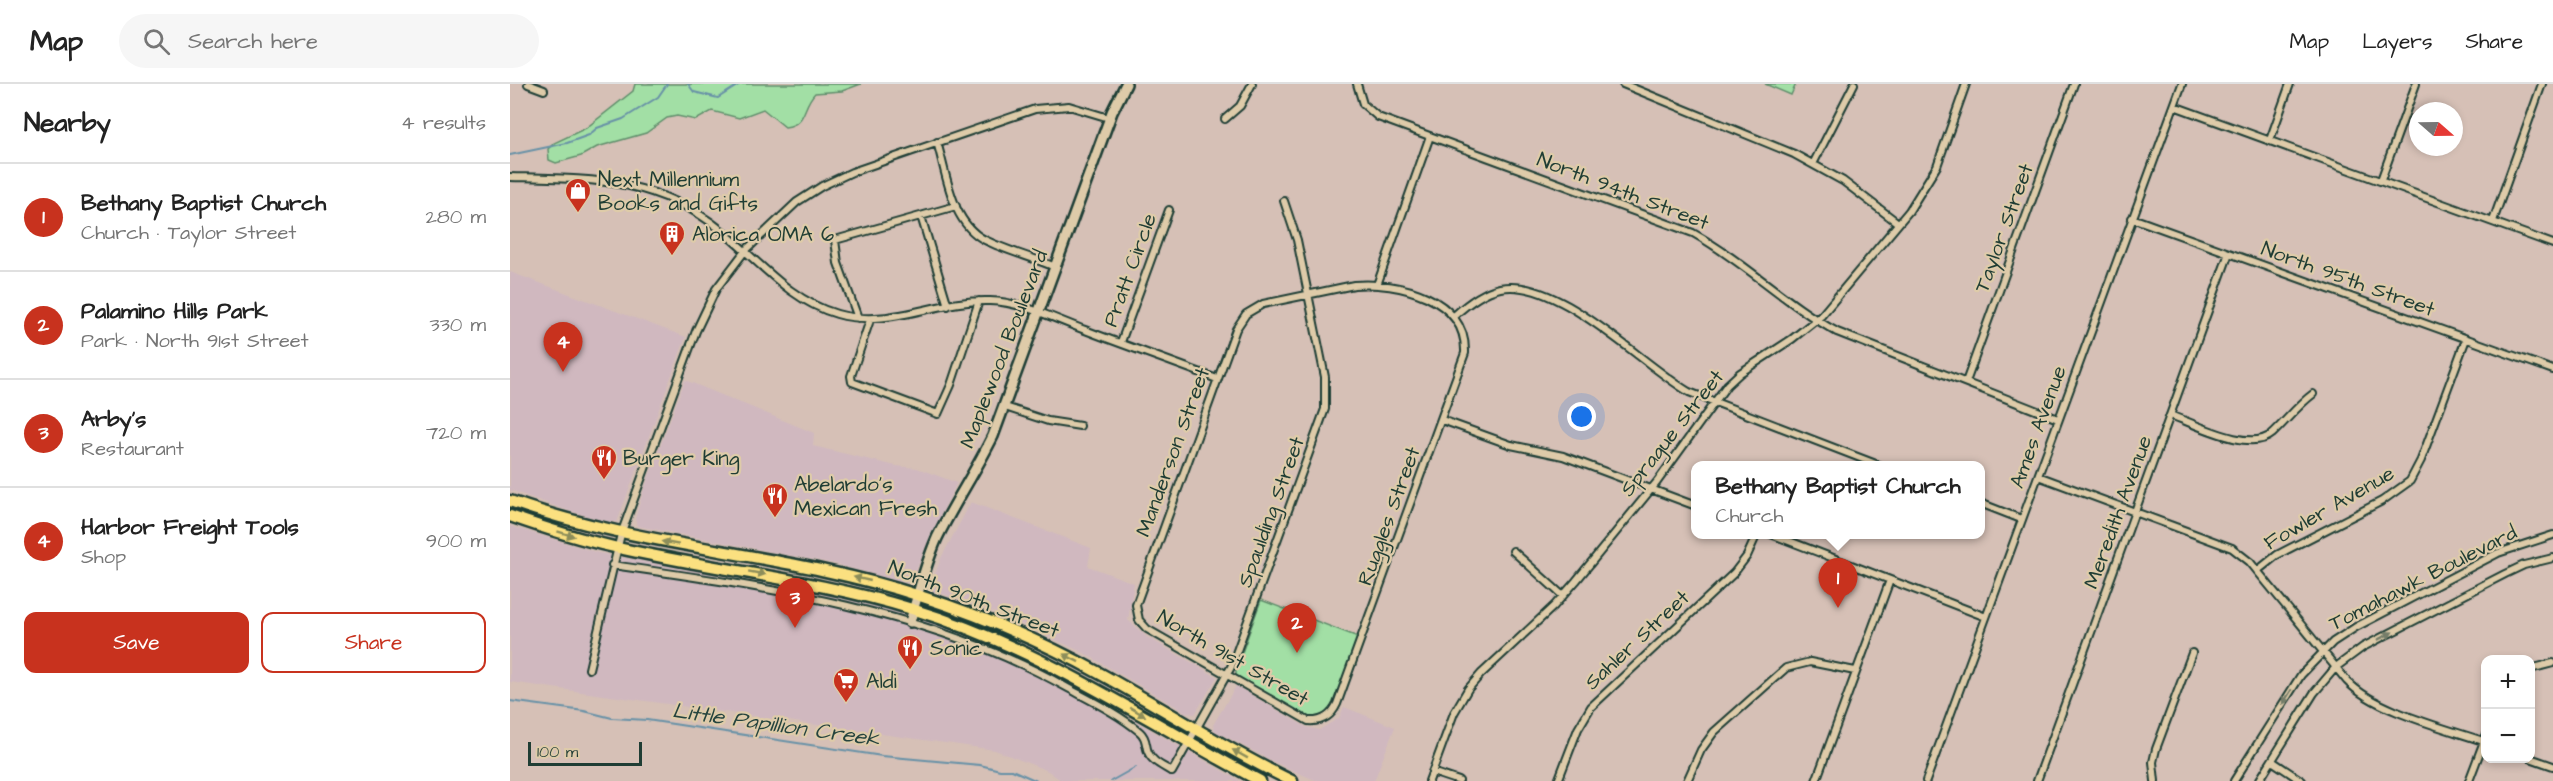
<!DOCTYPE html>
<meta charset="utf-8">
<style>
:root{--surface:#fff;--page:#f6f6f6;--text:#222;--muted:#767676;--line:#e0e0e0;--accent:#c8321e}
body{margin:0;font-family:"Architects Daughter",sans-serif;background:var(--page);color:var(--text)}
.controls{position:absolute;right:18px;bottom:18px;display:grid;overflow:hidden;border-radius:12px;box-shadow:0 3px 9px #0003}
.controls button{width:54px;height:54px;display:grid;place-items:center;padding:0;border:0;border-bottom:2px solid var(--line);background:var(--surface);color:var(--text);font:30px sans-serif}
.compass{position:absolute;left:1899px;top:18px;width:54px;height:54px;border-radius:50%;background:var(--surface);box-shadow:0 3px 9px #0003;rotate:110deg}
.scale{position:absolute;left:18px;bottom:15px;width:114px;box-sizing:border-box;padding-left:6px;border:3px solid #1f3d34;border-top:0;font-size:16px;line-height:21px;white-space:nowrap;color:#1f3d34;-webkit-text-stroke:4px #decba9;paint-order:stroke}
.you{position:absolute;left:1072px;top:333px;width:21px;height:21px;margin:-15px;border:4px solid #fff;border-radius:50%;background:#1a73e8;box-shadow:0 0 0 9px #1a73e833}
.badge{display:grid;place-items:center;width:39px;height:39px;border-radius:50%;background:var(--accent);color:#fff;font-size:20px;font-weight:700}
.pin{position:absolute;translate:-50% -50px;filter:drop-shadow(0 2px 3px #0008)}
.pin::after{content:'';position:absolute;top:32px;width:21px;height:18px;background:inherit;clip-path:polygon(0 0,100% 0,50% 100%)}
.popup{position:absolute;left:1181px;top:377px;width:294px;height:78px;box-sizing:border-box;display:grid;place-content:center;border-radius:12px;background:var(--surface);filter:drop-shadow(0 2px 4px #0005);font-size:20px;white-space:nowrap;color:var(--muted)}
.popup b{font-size:22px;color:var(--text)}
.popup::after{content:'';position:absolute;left:50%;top:100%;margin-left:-12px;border:12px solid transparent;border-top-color:var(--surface)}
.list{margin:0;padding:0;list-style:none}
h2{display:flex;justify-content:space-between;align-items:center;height:78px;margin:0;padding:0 24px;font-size:26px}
h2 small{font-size:20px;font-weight:400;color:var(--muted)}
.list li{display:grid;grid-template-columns:39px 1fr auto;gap:18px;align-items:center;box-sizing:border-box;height:108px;padding:0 24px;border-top:2px solid var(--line)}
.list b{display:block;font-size:22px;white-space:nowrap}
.list p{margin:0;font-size:20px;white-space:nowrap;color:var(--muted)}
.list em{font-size:20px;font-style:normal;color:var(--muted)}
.actions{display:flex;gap:12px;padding:18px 24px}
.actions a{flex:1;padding:14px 0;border:2px solid var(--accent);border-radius:12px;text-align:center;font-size:21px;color:var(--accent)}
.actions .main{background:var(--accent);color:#fff}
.icon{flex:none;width:33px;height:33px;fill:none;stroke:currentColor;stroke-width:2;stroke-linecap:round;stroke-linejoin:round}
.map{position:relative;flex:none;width:2043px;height:697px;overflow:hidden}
header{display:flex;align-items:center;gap:36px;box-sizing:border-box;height:84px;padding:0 30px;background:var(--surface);border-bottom:2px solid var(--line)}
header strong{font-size:28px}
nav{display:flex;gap:33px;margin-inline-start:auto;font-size:21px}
.search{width:420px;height:54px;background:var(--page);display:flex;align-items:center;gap:15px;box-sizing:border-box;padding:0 21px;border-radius:33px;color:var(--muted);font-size:22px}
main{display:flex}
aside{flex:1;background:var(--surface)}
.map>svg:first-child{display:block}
.built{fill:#d0b8bf}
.green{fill:#a2dfa5;stroke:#608e6c;stroke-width:1.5}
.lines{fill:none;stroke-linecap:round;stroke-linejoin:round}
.stream{stroke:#6791a7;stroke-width:2}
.street-casing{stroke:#1f3d34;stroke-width:10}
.secondary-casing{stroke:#1f3d34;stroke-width:14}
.primary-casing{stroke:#1f3d34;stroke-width:15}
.street{stroke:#decba9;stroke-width:6}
.secondary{stroke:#decba9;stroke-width:9}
.primary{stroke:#fbe080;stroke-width:10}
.oneway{fill:#8d8e5a}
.oneway2{fill:#757d69}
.labels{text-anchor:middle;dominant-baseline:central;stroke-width:4.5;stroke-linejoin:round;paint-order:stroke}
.poi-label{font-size:21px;fill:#1f3d34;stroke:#decba9;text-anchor:start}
.street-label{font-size:21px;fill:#1f3d34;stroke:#decba9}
.water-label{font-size:22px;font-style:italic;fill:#25443e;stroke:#decba9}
</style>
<header>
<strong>Map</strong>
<div class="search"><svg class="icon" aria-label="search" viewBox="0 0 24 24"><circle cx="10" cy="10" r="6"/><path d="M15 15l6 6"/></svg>Search here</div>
<nav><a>Map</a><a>Layers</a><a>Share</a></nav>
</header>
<main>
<aside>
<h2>Nearby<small>4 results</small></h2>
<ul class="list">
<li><span class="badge">1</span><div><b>Bethany Baptist Church</b><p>Church · Taylor Street</p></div><em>280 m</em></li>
<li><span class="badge">2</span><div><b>Palamino Hills Park</b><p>Park · North 91st Street</p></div><em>330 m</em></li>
<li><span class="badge">3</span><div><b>Arby's</b><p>Restaurant</p></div><em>720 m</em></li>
<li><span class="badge">4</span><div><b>Harbor Freight Tools</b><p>Shop</p></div><em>900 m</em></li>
</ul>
<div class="actions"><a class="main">Save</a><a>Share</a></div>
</aside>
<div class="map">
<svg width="2043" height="697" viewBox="0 0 2043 697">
<rect width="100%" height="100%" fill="#d6c0b6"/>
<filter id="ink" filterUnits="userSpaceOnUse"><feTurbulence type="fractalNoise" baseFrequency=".0167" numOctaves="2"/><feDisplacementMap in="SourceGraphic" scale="12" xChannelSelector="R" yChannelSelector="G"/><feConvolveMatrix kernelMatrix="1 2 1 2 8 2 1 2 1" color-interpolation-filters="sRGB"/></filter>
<g filter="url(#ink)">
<path class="built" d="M0,188L176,253L107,438H99L56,426L0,406Z
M175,296L304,349L303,362L386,382L407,384L447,399L420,452L402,497L392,498L325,480L127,442L125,435L133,408Z
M461,418L581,464L578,482L624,499L618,536L637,553L707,593L685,630L677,629L574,569L527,547L484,528L422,506V499L431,474Z
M0,442L89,469L326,513L379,526L453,549L545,591L730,697H552L538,687L485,666L0,598Z
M726,602L796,643L809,646L829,634L834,623L885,643L864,697H807L764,678L705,647L703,641Z"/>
<path class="green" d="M125,0H351L332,7L305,9C292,22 297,41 275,43L253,25L229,34L202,27L186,36L167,32L157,34L136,49L87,63L71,72L46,79L39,76L38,65L44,59L76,44L123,7Z
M1255,0H1286L1281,11Z
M751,516L848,553L822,624C814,632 806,635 795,632L726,592V585Z"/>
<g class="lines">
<path class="stream" d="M178,0L184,8L208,14L230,0
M0,71L57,59L79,51L87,44L113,35L148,13L157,0
M0,617L74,627L102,634L137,636L372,672L470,681L490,686H502L527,697
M601,697L626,683"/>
<defs>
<path id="street" d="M18,0L34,6
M847,0L853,20L868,33L1183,149C1235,178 1276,220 1327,248L1548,335
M1113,0L1284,70L1333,97L1388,139
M1664,22L2043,160
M715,35L730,22L742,0
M1760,56L1780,0
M427,58C437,91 441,139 475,156C497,167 522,173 545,183
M1303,80L1344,0
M0,93C79,95 146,93 211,146C248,176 280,217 327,230C380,245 427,215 480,217C512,218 545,235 575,246C619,263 663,278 707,295
M1871,96L1906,0
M411,132L438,222
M1622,134L2043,286
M1983,137L2032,0
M844,201C887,197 957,214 955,269L827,620C821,633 811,638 798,637L637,545L629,536L626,521L726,245L736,230L753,220Z
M867,201L920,52
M944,232C957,220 972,208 990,204C1047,192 1131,280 1179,308L1371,382
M348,234L328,179L325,156L446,122
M360,236L341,292L342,298L428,330L441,301L469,217
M611,258L659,126
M1456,298L1564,0
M495,323L538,337L570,342
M1660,331C1686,340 1740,369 1762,350C1776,337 1788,321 1803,310
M932,336L1001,361L1053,372L1186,422
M1528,392L1722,464L1740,478L1837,597C1865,627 1935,644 1976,658
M1470,419L1511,435
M1261,450L1476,533
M1003,467L1053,512
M102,481C256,503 419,526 556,603C580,616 609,630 630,648C637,654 635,661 638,668C642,678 653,682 662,688L721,583L815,325V293L787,156L774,117
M1747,487L1767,471L1872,417L1900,397L1911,376L1956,255
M79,585L111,450L186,247L206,205L235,167L287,118L312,102L342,88L525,25L559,22L599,34
M2020,585L2043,579
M2020,674L2043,682
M1762,677L1792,697
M922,688L949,697
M919,697L944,629L958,605L971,590L1044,522L1066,497L1147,398L1217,301L1230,289L1282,255L1311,232L1399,127L1427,82L1456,0
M1048,697L1068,645L1081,623L1224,489L1237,472L1247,450
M1177,697L1191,666L1204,648L1276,584L1300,578L1345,587
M1306,697L1380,496
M1416,697L1672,0
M1527,697L1719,169
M1645,697L1643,678L1646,665L1682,569
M1724,697L1791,591L1823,558L1846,543L1988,469L2043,451
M1749,697L1804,609L1826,583L1853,563L1995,490L2014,481L2043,474
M1959,697L1976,652"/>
<path id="secondary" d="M400,538C408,510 415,481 427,454C444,419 466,387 483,352L602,28L616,0"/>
<path id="primary" d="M0,417C133,465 276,468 410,512C472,532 531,557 589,589C653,624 715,665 782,697
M0,432C34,444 69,455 104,463C203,486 304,495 402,525C531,564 633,635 750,697"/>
</defs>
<use href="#street" class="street-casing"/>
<use href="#secondary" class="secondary-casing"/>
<use href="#primary" class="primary-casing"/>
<use href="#street" class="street"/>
<use href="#secondary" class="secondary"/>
<use href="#primary" class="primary"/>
</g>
<defs><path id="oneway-solid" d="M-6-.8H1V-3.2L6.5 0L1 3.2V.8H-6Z" transform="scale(1.5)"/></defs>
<g class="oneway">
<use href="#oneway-solid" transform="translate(56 450) rotate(17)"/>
<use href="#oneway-solid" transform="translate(160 459) rotate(-170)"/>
<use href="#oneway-solid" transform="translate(247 489) rotate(10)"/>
<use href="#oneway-solid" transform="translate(352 495) rotate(-167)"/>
<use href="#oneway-solid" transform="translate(561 574) rotate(-153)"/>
<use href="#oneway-solid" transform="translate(628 628) rotate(30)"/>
<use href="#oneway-solid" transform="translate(730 670) rotate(-151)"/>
</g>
<g class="oneway2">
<use href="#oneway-solid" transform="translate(1875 552) rotate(-27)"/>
<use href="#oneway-solid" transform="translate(1777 613) rotate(122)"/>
</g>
</g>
<defs>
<symbol id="shop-pin" viewBox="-11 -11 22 30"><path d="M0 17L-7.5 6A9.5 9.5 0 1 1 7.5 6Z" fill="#c8321e" stroke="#decba9"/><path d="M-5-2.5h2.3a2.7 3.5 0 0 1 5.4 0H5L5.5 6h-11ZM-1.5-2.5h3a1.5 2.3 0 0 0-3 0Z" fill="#fff"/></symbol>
<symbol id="building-pin" viewBox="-11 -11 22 30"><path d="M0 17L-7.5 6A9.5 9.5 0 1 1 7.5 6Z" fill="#c8321e" stroke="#decba9"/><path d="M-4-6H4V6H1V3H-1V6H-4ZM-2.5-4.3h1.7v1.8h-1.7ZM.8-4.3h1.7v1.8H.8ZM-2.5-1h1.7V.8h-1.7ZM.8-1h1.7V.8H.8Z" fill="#fff"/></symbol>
<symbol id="restaurant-pin" viewBox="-11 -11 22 30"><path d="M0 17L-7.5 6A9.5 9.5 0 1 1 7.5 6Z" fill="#c8321e" stroke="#decba9"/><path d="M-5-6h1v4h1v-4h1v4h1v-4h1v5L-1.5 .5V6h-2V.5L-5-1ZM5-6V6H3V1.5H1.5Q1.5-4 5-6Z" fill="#fff"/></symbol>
<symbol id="supermarket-pin" viewBox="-11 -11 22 30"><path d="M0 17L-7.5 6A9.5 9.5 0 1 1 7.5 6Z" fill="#c8321e" stroke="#decba9"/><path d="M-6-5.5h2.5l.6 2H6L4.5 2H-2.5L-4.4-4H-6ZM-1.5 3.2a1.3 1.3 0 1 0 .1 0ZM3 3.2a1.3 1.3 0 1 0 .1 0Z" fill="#fff"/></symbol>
</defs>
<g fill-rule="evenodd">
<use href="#shop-pin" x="53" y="92" width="30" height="40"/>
<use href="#building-pin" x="147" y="135" width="30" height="40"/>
<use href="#restaurant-pin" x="79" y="359" width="30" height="40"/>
<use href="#restaurant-pin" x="250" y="397" width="30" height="40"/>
<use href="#restaurant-pin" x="385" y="549" width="30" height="40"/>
<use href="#supermarket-pin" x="321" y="582" width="30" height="40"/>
</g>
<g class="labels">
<g class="poi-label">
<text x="88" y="95">Next Millennium<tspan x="88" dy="24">Books and Gifts</tspan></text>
<text x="182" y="150">Alorica OMA 6</text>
<text x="113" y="374">Burger King</text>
<text x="284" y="400">Abelardo's<tspan x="284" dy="24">Mexican Fresh</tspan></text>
<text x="420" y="564">Sonic</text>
<text x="356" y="597">Aldi</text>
</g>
<g class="street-label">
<text transform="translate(1113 107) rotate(21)">North 94th Street</text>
<text transform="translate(1494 144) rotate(-70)">Taylor Street</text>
<text transform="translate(620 186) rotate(-70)">Pratt Circle</text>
<text transform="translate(1838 195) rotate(20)">North 95th Street</text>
<text transform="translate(494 265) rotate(-69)">Maplewood Boulevard</text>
<text transform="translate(1528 343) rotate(-70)">Ames Avenue</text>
<text transform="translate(1162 349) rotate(-52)">Sprague Street</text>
<text transform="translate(663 368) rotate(-70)">Manderson Street</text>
<text transform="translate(1819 424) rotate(-30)">Fowler Avenue</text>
<text transform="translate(761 428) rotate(-70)">Spaulding Street</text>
<text transform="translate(1608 428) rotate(-70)">Meredith Avenue</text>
<text transform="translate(879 432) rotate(-70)">Ruggles Street</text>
<text transform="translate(1913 494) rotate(-27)">Tomahawk Boulevard</text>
<text transform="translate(464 515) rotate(21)">North 90th Street</text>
<text transform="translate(1127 556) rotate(-43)">Sahler Street</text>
<text transform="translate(723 574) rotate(30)">North 91st Street</text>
</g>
<g class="water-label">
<text transform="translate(266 641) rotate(8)">Little Papillion Creek</text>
</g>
</g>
</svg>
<div class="controls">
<button>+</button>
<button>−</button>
</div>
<svg class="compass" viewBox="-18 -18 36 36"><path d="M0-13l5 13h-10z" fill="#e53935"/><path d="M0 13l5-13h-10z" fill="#767676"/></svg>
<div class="scale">100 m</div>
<div class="you"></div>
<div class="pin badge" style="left:1328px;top:524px">1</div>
<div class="popup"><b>Bethany Baptist Church</b>Church</div>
<div class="pin badge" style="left:787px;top:569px">2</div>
<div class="pin badge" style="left:285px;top:544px">3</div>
<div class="pin badge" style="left:53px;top:288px">4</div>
</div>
</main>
